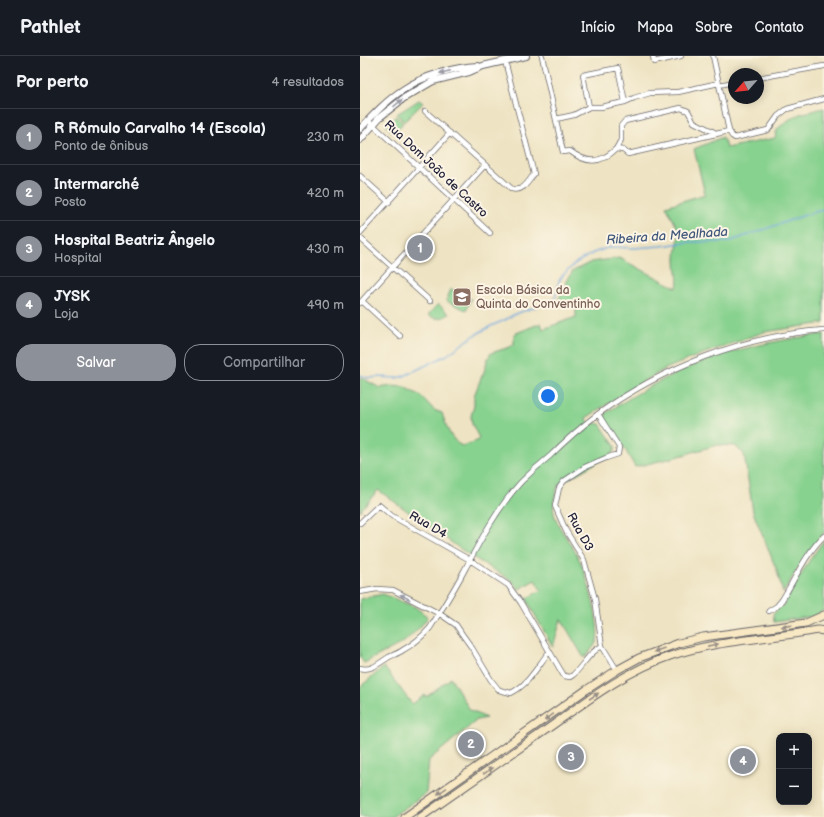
<!DOCTYPE html>
<html lang="pt">
<meta charset="utf-8">
<style>
:root{--surface:#171b24;--page:#20242c;--text:#f1f3f6;--muted:#9ea1a6;--line:#363941;--accent:#8c9099}
body{margin:0;font-family:"Balsamiq Sans",sans-serif;background:var(--page);color:var(--text)}
.controls{position:absolute;right:12px;bottom:12px;display:grid;overflow:hidden;border-radius:8px;box-shadow:0 2px 10px #0003}
.controls button{width:36px;height:36px;display:grid;place-items:center;padding:0;border:0;border-bottom:1px solid var(--line);background:var(--surface);color:var(--text);font:20px sans-serif}
.compass{position:absolute;left:368px;top:12px;width:36px;height:36px;border-radius:50%;background:var(--surface);box-shadow:0 2px 10px #0003;rotate:243deg}
.you{position:absolute;left:188px;top:340px;width:14px;height:14px;margin:-10px;border:3px solid #fff;border-radius:50%;background:#1a73e8;box-shadow:0 0 0 6px #1a73e833}
.badge{display:grid;place-items:center;width:26px;height:26px;border-radius:50%;background:var(--accent);color:#fff;font-size:13px;font-weight:700}
.pin{position:absolute;translate:-50% -50%;border:2px solid #fff;box-shadow:0 1px 4px #0006}
.list{margin:0;padding:0;list-style:none}
h2{display:flex;justify-content:space-between;align-items:center;height:52px;margin:0;padding:0 16px;font-size:17px}
h2 small{font-size:13px;font-weight:400;color:var(--muted)}
.list li{display:grid;grid-template-columns:26px 1fr auto;gap:12px;align-items:center;box-sizing:border-box;height:56px;padding:0 16px;border-top:1px solid var(--line)}
.list b{display:block;font-size:15px;white-space:nowrap}
.list p{margin:0;font-size:13px;white-space:nowrap;color:var(--muted)}
.list em{font-size:13px;font-style:normal;color:var(--muted)}
.actions{display:flex;gap:8px;padding:12px 16px}
.actions a{flex:1;padding:9px 0;border:1px solid var(--accent);border-radius:16px;text-align:center;font-size:14px;color:var(--accent)}
.actions .main{background:var(--accent);color:#fff}
.map{position:relative;flex:none;width:464px;height:761px;overflow:hidden}
header{display:flex;align-items:center;gap:24px;box-sizing:border-box;height:56px;padding:0 20px;background:var(--surface);border-bottom:1px solid var(--line)}
header strong{font-size:19px}
nav{display:flex;gap:22px;margin-inline-start:auto;font-size:14px}
main{display:flex}
aside{flex:1;background:var(--surface)}
.map>svg:first-child{display:block}
.green{fill:#88d28f;stroke:#557a65}
.lines{fill:none;stroke-linecap:round;stroke-linejoin:round}
.stream{stroke:#6da7dd;stroke-width:1.5}
.minor-casing{stroke:#69666a;stroke-width:6}
.tertiary-casing{stroke:#69666a;stroke-width:8}
.secondary-casing{stroke:#69666a;stroke-width:9}
.minor{stroke:#fff;stroke-width:4.5}
.tertiary{stroke:#fff;stroke-width:6}
.secondary{stroke:#f8e8c3;stroke-width:7}
.oneway{fill:#9c9ca7}
.oneway2{fill:#988f86}
.labels{text-anchor:middle;dominant-baseline:central;stroke-width:4;stroke-linejoin:round;paint-order:stroke}
.street-label{font-size:12px;fill:#22223b;stroke:#fcf5e5}
.education-label{font-size:12px;fill:#785e54;stroke:#fcf5e5;text-anchor:start}
.water-label{font-size:13px;font-style:italic;fill:#40577c;stroke:#fcf5e5}
</style>
<header>
<strong>Pathlet</strong>
<nav><a>Início</a><a>Mapa</a><a>Sobre</a><a>Contato</a></nav>
</header>
<main>
<aside>
<h2>Por perto<small>4 resultados</small></h2>
<ul class="list">
<li><span class="badge">1</span><div><b>R Rómulo Carvalho 14 (Escola)</b><p>Ponto de ônibus</p></div><em>230 m</em></li>
<li><span class="badge">2</span><div><b>Intermarché</b><p>Posto</p></div><em>420 m</em></li>
<li><span class="badge">3</span><div><b>Hospital Beatriz Ângelo</b><p>Hospital</p></div><em>430 m</em></li>
<li><span class="badge">4</span><div><b>JYSK</b><p>Loja</p></div><em>490 m</em></li>
</ul>
<div class="actions"><a class="main">Salvar</a><a>Compartilhar</a></div>
</aside>
<div class="map">
<svg width="464" height="761" viewBox="0 0 464 761">
<rect width="100%" height="100%" fill="#fcf5e5"/>
<filter id="ink" filterUnits="userSpaceOnUse"><feTurbulence type="fractalNoise" baseFrequency=".025" numOctaves="2"/><feDisplacementMap in="SourceGraphic" scale="8" xChannelSelector="R" yChannelSelector="G"/><feConvolveMatrix kernelMatrix="1 2 1 2 8 2 1 2 1" color-interpolation-filters="sRGB"/></filter>
<filter id="wash" filterUnits="userSpaceOnUse"><feTurbulence type="fractalNoise" baseFrequency=".012" numOctaves="4" result="noise"/><feDisplacementMap in="SourceGraphic" scale="16" xChannelSelector="R" yChannelSelector="G"/><feGaussianBlur stdDeviation="0.9" result="paint"/><feColorMatrix in="noise" values="0 0 0 0 0 0 0 0 0 0 0 0 0 0 0 0 0 1.4 0 .05"/><feComposite in="paint" operator="in"/></filter>
<g filter="url(#wash)">
<rect width="100%" height="100%" fill="#eee3c2"/>
<path class="green" d="M59,44L63,47L44,66L37,58Z
M464,52V267L404,276L342,298L305,313L277,329L226,362L231,369L234,367L240,368L255,390V394L252,398L199,428C195,438 191,450 195,461C199,473 212,489 218,501C226,515 241,569 237,584C235,591 228,597 224,602L201,563L193,591L166,543L181,534L175,524L159,533L151,524L109,499L18,434L0,455V321L20,332L31,330L44,331L61,340L74,354L82,357C86,369 90,384 102,390L117,385L119,382L112,368L111,360L114,350V340L121,322L124,316L128,302L131,297L150,291L154,288V278L181,267L183,273L216,261V249L208,250L198,245L206,227L213,215L231,206L259,202L317,232C319,222 316,213 316,203C316,194 318,186 320,177L306,150L345,138L334,93L363,81L366,92L415,82L417,73L430,63L440,58Z
M36,60L43,67L34,77L26,70Z
M91,233L111,243L106,254L86,245Z
M78,248L89,258C82,263 75,264 68,259Z
M464,278V477C447,494 436,516 423,537L417,515L393,456L384,398L375,390L357,389L316,401L275,411L266,395L246,367L245,360L246,357C271,341 296,326 323,314C367,294 416,284 464,278Z
M464,484V554L455,560L414,566L413,558L424,548L449,505Z
M23,538L55,551L68,561L60,571L44,586L4,607L0,601V543Z
M24,611L52,648L65,639L66,641L91,622L110,654L126,662L117,664L69,704L66,737L32,761H0V631Z"/>
<g class="lines">
<path class="stream" d="M0,319L8,322L20,321L36,322L44,320L87,299L115,279L131,270L145,264L155,258L190,246L195,242L199,225L203,219L217,206L233,197L250,191L274,192L301,190L329,186H368L454,156L464,154"/>
</g>
</g>
<g filter="url(#ink)">
<g class="lines">
<defs>
<path id="minor" d="M182,0L203,96L210,95C227,108 240,108 256,93L263,94L268,98L369,75
M293,0L294,6L321,0
M353,0L369,75L372,80L375,82L408,74L418,60L427,53L464,43
M398,22L464,10
M359,29L374,26
M229,51L223,19L258,12L265,46
M65,55L152,133C163,136 168,126 174,118L145,5
M196,63L214,59L229,51H241L265,46L274,42L290,37L318,36L359,27
M11,67L130,177
M256,93L261,84V70L265,65L321,52L328,55L334,66L356,77
M0,120L29,146
M0,177L90,77
M0,182L70,245
M2,245L40,280
M0,247L125,109
M238,358L259,391L258,398L246,402L225,411L204,425L199,432L195,450L206,475L224,504L235,543L242,590L257,614
M0,467L19,449L32,460L110,504L148,529L161,547L204,620L210,621L213,619C223,610 229,596 242,590
M0,536L17,533L33,534L80,558L96,569L102,578L112,592L131,624L139,634L151,637C169,628 177,611 189,596
M409,555L417,550L422,544C435,523 446,497 464,480
M0,612C12,615 19,607 29,601C33,599 39,597 43,594C54,588 62,581 70,572C82,553 94,534 104,515C120,485 138,451 161,426C170,417 180,408 190,400C205,385 221,371 238,358C303,311 383,280 464,274"/>
<path id="tertiary" d="M0,73C13,59 27,44 44,33C63,20 94,11 118,10
M0,84L20,61L44,42L73,25L109,16L123,10L166,0"/>
<path id="secondary" d="M45,761L226,634L257,614L279,602L319,587L343,581L446,567L464,559
M61,761C104,731 147,701 190,671C228,644 266,615 310,600C357,584 409,583 458,574L464,575"/>
</defs>
<use href="#minor" class="minor-casing"/>
<use href="#tertiary" class="tertiary-casing"/>
<use href="#secondary" class="secondary-casing"/>
<use href="#minor" class="minor"/>
<use href="#tertiary" class="tertiary"/>
<use href="#secondary" class="secondary"/>
</g>
<defs><path id="oneway-solid" d="M-6-.8H1V-3.2L6.5 0L1 3.2V.8H-6Z"/></defs>
<g class="oneway">
<use href="#oneway-solid" transform="translate(85 16) rotate(167)"/>
<use href="#oneway-solid" transform="translate(38 47) rotate(-40)"/>
<use href="#oneway-solid" transform="translate(45 541) rotate(-152)"/>
</g>
<g class="oneway2">
<use href="#oneway-solid" transform="translate(427 570) rotate(173)"/>
<use href="#oneway-solid" transform="translate(353 589) rotate(-11)"/>
<use href="#oneway-solid" transform="translate(299 594) rotate(160)"/>
<use href="#oneway-solid" transform="translate(234 640) rotate(-33)"/>
<use href="#oneway-solid" transform="translate(189 661) rotate(145)"/>
<use href="#oneway-solid" transform="translate(128 715) rotate(-35)"/>
<use href="#oneway-solid" transform="translate(82 735) rotate(145)"/>
</g>
</g>
<defs>
<symbol id="school-square" viewBox="-11 -11 22 22"><rect x="-9" y="-9" width="18" height="18" rx="4" fill="#8d6e63" stroke="#fcf5e5"/><path d="M0-5L7-2L0 1L-7-2ZM-4 1L0 2.5L4 1V4Q0 6-4 4Z" fill="#fff"/></symbol>
</defs>
<g fill-rule="evenodd">
<use href="#school-square" x="91" y="230" width="22" height="22"/>
</g>
<g class="labels">
<g class="street-label">
<text transform="translate(76 113) rotate(43)">Rua Dom João de Castro</text>
<text transform="translate(68 469) rotate(30)">Rua D4</text>
<text transform="translate(220 476) rotate(61)">Rua D3</text>
</g>
<g class="education-label">
<text x="116" y="234">Escola Básica da<tspan x="116" dy="14">Quinta do Conventinho</tspan></text>
</g>
<g class="water-label">
<text transform="translate(307 180) rotate(-4)">Ribeira da Mealhada</text>
</g>
</g>
</svg>
<div class="controls">
<button>+</button>
<button>−</button>
</div>
<svg class="compass" viewBox="-18 -18 36 36"><path d="M0-13l5 13h-10z" fill="#e53935"/><path d="M0 13l5-13h-10z" fill="#9ea1a6"/></svg>
<div class="you"></div>
<div class="pin badge" style="left:60px;top:192px">1</div>
<div class="pin badge" style="left:111px;top:688px">2</div>
<div class="pin badge" style="left:211px;top:701px">3</div>
<div class="pin badge" style="left:383px;top:705px">4</div>
</div>
</main>
